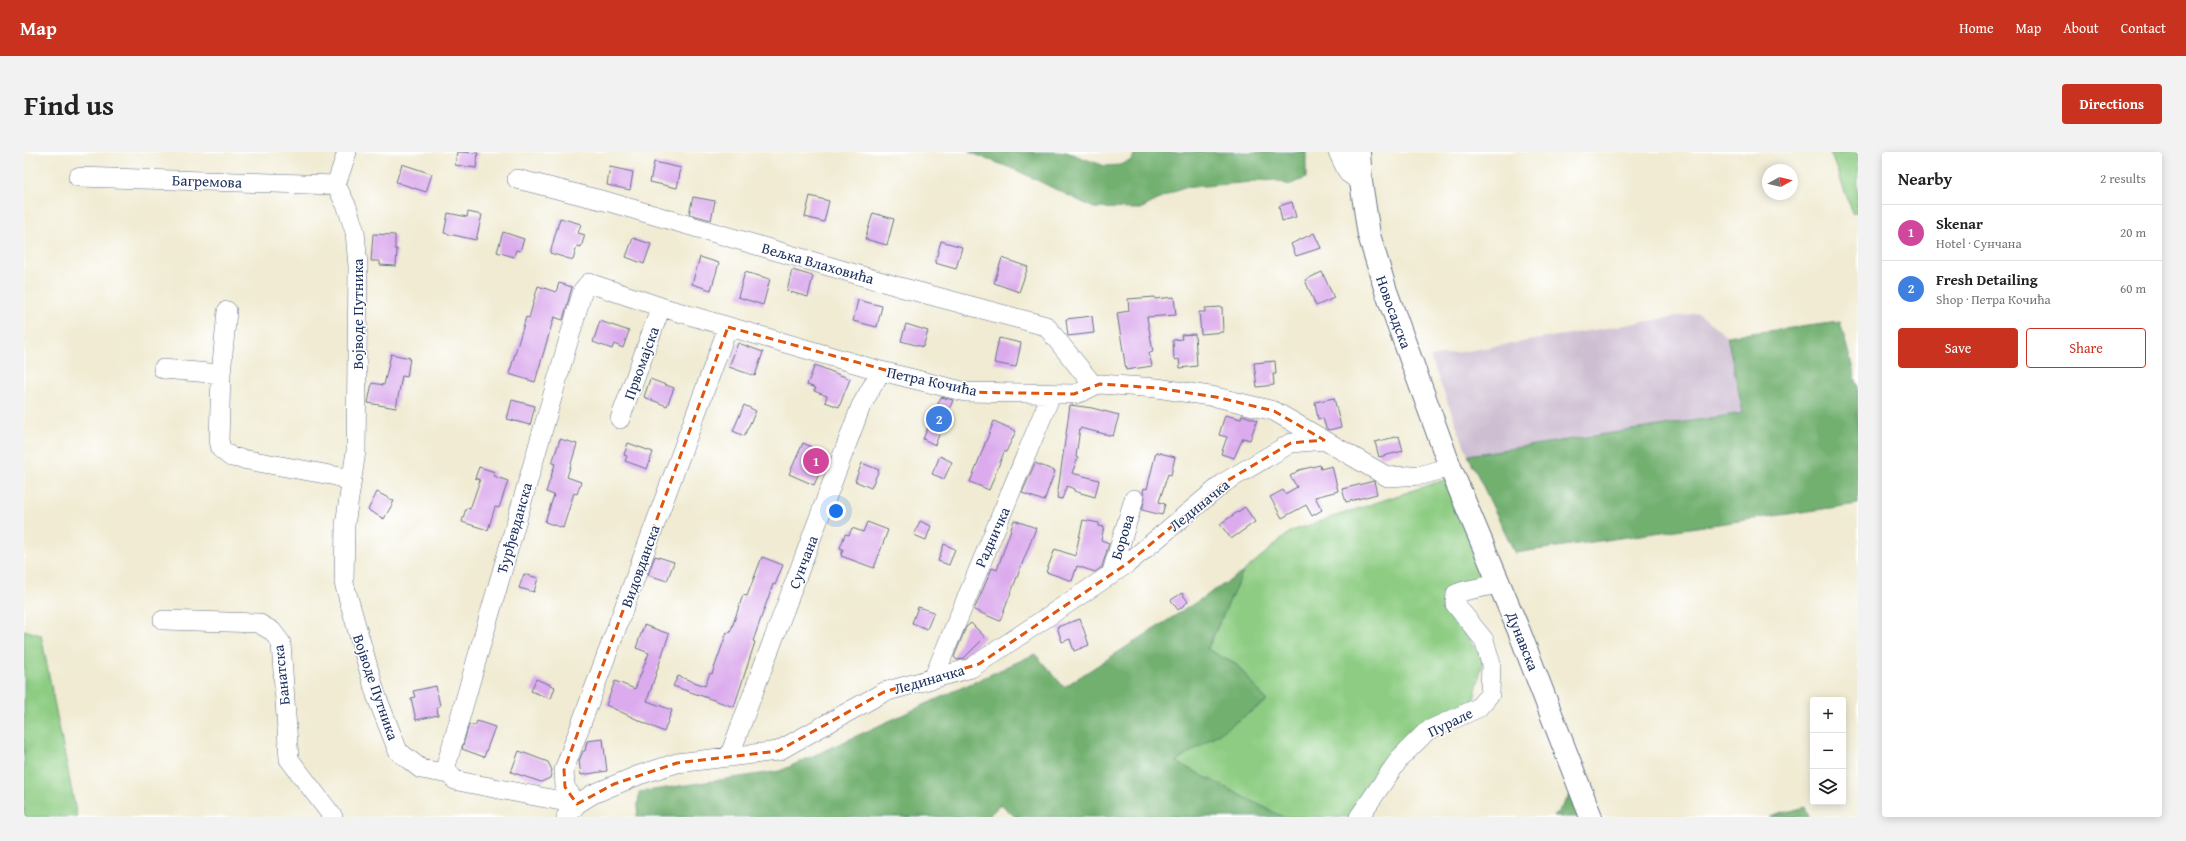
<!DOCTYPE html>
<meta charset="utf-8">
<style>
:root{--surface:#fff;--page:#f2f2f2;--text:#222;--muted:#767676;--line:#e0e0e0;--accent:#c8321e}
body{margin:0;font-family:"Gentium Book Plus",serif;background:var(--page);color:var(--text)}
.controls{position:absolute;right:12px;bottom:12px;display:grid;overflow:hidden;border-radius:4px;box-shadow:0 2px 10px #0003}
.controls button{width:36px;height:36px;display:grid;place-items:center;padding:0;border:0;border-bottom:1px solid var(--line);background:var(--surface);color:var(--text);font:20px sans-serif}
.compass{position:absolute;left:1738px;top:12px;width:36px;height:36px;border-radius:50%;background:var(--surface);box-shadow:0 2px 10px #0003;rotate:82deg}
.you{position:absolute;left:812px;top:359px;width:14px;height:14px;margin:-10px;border:3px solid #fff;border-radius:50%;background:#1a73e8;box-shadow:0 0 0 6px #1a73e833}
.badge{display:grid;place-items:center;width:26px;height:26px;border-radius:50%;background:var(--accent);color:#fff;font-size:13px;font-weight:700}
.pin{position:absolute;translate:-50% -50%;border:2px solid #fff;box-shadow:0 1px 4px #0006}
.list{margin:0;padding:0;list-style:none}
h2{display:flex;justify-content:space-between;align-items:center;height:52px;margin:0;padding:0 16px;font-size:17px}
h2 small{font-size:13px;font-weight:400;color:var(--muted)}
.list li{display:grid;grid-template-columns:26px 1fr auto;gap:12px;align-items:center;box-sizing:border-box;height:56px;padding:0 16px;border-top:1px solid var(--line)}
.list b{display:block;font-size:15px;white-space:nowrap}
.list p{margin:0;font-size:13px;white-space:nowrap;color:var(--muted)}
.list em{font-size:13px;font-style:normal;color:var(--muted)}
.actions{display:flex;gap:8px;padding:12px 16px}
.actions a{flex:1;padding:9px 0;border:1px solid var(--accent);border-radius:4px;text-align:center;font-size:14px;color:var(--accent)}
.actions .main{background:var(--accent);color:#fff}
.icon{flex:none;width:22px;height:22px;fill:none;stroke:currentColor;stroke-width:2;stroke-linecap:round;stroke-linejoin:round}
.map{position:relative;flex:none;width:1834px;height:665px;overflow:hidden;border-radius:4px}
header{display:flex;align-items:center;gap:24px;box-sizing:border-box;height:56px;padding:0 20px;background:var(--accent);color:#fff}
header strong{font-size:19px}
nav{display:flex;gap:22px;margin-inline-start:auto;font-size:14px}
.intro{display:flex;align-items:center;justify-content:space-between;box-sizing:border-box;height:96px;padding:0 24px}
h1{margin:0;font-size:28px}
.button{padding:10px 18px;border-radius:4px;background:var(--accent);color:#fff;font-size:14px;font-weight:700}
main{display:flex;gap:24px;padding:0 24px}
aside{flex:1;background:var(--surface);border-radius:4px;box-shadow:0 2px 10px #0003}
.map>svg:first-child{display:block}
.industrial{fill:#cebed1}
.green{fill:#8dcc82;stroke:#547e70}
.forest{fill:#72b070;stroke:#467067}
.building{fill:#dbabed}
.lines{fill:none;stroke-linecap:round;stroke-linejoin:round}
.minor-casing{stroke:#667187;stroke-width:20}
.major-casing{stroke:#667187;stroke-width:24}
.minor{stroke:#fff;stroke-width:19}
.major{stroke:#fff;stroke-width:22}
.marked{fill:none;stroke:#de5710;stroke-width:3;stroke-dasharray:8 5;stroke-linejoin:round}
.labels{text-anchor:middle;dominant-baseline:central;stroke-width:3;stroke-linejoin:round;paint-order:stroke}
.street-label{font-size:15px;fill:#1b2f5e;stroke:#fff}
</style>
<header>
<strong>Map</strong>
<nav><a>Home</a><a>Map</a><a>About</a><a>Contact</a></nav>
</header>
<div class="intro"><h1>Find us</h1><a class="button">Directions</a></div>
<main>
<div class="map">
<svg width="1834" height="665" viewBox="0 0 1834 665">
<rect width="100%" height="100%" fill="#fff"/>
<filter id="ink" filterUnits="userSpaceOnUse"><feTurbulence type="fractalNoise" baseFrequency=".025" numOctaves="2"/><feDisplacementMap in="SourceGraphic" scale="8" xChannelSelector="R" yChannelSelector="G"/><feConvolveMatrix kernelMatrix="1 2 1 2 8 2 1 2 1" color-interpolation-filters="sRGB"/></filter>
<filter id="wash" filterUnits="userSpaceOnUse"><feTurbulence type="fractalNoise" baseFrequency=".012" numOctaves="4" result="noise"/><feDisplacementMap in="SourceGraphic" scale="16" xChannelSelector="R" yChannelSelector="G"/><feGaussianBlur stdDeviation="0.9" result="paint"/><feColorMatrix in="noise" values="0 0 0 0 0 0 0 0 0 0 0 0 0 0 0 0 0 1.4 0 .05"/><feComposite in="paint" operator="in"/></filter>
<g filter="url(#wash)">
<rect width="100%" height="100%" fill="#f0ebd2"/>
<path class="industrial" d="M1674,161L1703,184L1719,261L1444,303L1406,205Z"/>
<path class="green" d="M1806,0H1834V59L1829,62Z
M1423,327L1468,439L1421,452L1459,508L1449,552L1388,584L1327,665H1259L1151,610L1243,549L1213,513L1183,498L1219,420L1267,379Z
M0,478L17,483L53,665H0Z"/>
<path class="forest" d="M945,0H1042L1081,14L1096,13L1108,8L1111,0H1282V26L1265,33L1251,28L1157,36L1116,57L1070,56L992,18Z
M1816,170L1834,235V352L1491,401L1444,303L1719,261L1703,184Z
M1219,420L1183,497L1213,513L1243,549L1152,610L1259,665H991L977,652L964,665H613L615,640L756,619L1011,502L1040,535Z
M1550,638L1560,665H1530Z
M1781,655L1785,665H1745Z"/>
<g id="blocks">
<path class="building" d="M433,0L454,1L452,16L431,13Z
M630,10L657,16L653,36L626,30Z
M378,12L408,22L402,40L372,30Z
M586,15L609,20L606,38L583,33Z
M786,44L805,49L800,70L781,65Z
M669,45L691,49L687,68L665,62Z
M1268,50L1272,65L1258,69L1255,54Z
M444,60L458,63L452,88L420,81L424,61L443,65Z
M849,61L870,67L863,93L841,87Z
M536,66L557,72L554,81L561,83L557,95L553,94L549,108L526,101Z
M479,80L500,87L496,99L492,98L490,105L473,100Z
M1290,81L1297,96L1272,104L1267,92Z
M349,82L371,83V97H373L372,114L356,113V109H347Z
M609,86L627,92L620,112L602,105Z
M917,89L938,95L932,117L911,111Z
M676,105L695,111L687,138L668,132Z
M978,106L1004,115L995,140L970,131Z
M768,118L789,124L784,145L763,139Z
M721,120L746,127L739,153L714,145Z
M1298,120L1310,146L1292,154L1281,128Z
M535,131L548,135L539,168L530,165L511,230L485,222L502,165L505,166L514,134L532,140Z
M1131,145V147L1150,145L1152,163L1123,165L1129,200L1125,201L1128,214L1102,218L1093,161L1105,159L1104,147Z
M834,148L858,154L853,175L829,169Z
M1198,155L1199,180L1177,182L1175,160H1181V156Z
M1068,164L1070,181L1044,184L1042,167Z
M576,169L605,179L599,196L590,192L588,197L569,190Z
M882,172L904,179L899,195L877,189Z
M1171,182L1173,214L1156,216L1155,207L1150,208L1149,188L1158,187L1157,183Z
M975,186L997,191L992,215L970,211Z
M714,191L739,200L731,224L705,215Z
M367,202L386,206L383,225L378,224L372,256L344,251L348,231L360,233Z
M1251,209L1252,222H1249L1250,233L1233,235L1230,211Z
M791,213L826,227L815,255L801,250L803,244L790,239L792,236L783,233Z
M626,227L650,236L643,254L620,245Z
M917,245L929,248L911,293L899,287Z
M1310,246L1317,275L1305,278L1302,276L1299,266L1294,267L1291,250Z
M488,248L511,254L506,273L483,267Z
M720,253L732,259L720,284L709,279Z
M1046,253L1068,256L1095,263L1089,284L1056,276L1052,305L1054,306L1048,321L1075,328L1071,345L1050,339V337L1043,334L1038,347L1033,346Z
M1201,263L1217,267L1218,263L1233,268L1226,288L1219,286L1210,306L1197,302L1203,285L1195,283Z
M970,269L992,279L982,300H980L965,338L946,330Z
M1375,284L1379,299L1355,305L1351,290Z
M536,287L553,292L543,325L557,330L553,342L550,341L539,376L521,370L530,343L522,340L531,312L528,311Z
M604,291L629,300L623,317L601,309L603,304L600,303Z
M779,291L798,300L796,303L802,306L790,333L765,322Z
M1132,300L1151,305L1147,323L1144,322L1135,350L1141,352L1138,363L1118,358L1121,345L1119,340L1120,336L1123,337Z
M916,304L928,310L920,327L908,322Z
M838,311L855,318L847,336L831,329Z
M1011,311L1031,319L1020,349L998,341Z
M1296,313L1297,317L1308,314L1314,339L1291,345L1298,358L1288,364L1282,353L1258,366L1246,345L1259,338L1261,342L1273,335L1266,324L1275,318Z
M455,315L471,320L470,324L484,329L475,356L471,355L464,378L438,370L442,356L446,357L456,328L451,326Z
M1350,329L1353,342L1322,350L1318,337Z
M353,340L370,349L360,367L344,358Z
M1221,355L1231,370L1207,387L1196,372Z
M990,368L1012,376L976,469L950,458L968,416L973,418Z
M1059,368L1075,371V374L1080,375L1077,388L1085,391L1078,415L1071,420L1053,414L1048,429L1022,420L1031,397L1051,404Z
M896,369L907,374L902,388L890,383Z
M843,370L864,378L850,416L817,404L819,397L816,396L821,382L825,383L828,376L839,380Z
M920,392L931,397L925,413L914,409Z
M631,404L650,410L643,429L624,423Z
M738,405L759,413L751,433L749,432L729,489L731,490L710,555L649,534L654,524L681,534L686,521L688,522L703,480L706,481L719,443L723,444Z
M500,422L514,426L510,440L495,436Z
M1158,441L1164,450L1154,458L1147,448Z
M894,455L910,460L903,477L888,471Z
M1056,467L1065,493L1050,499L1046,487L1038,490L1033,475Z
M947,471L961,485L939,507L933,508L930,505L942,475Z
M620,473L645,482L623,549L648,558L640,580L582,553L591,529L611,537L625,501L612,496Z
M512,527L531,535L527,547L507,539Z
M412,534L416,554L413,555L414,563L392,568L387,546L391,545L389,539Z
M453,569L471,575L460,605L438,597L445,572L451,574Z
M579,587L583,619L557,623L555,609L559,599H561L563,589Z
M495,599L524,610L528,618L526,626L517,630L487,620Z"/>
</g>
</g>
<g filter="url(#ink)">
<use href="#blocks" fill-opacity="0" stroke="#667187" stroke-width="1"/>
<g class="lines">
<defs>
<path id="minor" d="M323,0L312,33L323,55L331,80L334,114L332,299L321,373L320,431L352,543L374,599L397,617L425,622L431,628L439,630L553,652
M1314,0L1324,21L1337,30
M54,25L312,33
M493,27L585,50L876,135L1022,174L1069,233
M203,159L197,222L195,288L197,297L207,305L312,324L327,330
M139,217L197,222
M596,267L637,155
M1087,423L1110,347
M139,468L234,471L248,479L257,491L265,607L309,665
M909,527L1027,243
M705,605L837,254L857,219
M425,622L422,614L559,138L565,131L637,155L857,219L942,240L1050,242C1060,241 1066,234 1076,232L1133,236L1192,245L1250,259L1364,325L1398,323L1426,315
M553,652L541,635L540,618L704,175
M542,665L553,652L569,642L615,623L653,611L754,599L860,540L947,516L1104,411L1201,330L1267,291L1300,288
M1335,665L1376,606L1403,579L1454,556L1466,542L1467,512L1460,488L1431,452L1432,442C1446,436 1461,436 1476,431"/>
<path id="major" d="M1335,0L1337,30L1345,83L1362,139L1426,315L1495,479L1567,665"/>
</defs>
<use href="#minor" class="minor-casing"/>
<use href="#major" class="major-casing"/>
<use href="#minor" class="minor"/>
<use href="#major" class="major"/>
</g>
</g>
<path class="marked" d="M704,175L942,240L1050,242L1076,232L1133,236L1192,245L1250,259L1300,288L1267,291L1201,330L1104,411L955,512L860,540L754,599L653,611L590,632L553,652L541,635L540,618Z"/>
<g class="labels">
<g class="street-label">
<text transform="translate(183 29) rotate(2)">Багремова</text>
<text transform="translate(794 111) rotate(16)">Вељка Влаховића</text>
<text transform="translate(1370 160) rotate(70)">Новосадска</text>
<text transform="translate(333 162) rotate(-90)">Војводе Путника</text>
<text transform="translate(617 211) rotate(-70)">Првомајска</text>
<text transform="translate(908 229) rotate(12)">Петра Кочића</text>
<text transform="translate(1175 353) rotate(-39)">Лединачка</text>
<text transform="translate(490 376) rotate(-74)">Ђурђевданска</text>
<text transform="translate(968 385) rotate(-66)">Радничка</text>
<text transform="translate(1098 385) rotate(-73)">Борова</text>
<text transform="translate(779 410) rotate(-69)">Сунчана</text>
<text transform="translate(616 414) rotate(-70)">Видовданска</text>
<text transform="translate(1499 489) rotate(68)">Дунавска</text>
<text transform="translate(257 523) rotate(-96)">Банатска</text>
<text transform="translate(905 527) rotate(-16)">Лединачка</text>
<text transform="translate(352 535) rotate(71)">Војводе Путника</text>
<text transform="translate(1426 570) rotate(-26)">Пурале</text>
</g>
</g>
</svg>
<div class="controls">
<button>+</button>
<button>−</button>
<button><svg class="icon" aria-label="layers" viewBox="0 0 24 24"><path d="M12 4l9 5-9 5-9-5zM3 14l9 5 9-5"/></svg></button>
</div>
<svg class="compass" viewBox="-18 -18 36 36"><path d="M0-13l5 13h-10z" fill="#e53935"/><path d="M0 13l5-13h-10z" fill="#767676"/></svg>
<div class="you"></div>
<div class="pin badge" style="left:792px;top:309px;background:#d1479c">1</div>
<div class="pin badge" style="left:915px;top:267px;background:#3f7fe0">2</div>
</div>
<aside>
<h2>Nearby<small>2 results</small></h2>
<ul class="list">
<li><span class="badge" style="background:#d1479c">1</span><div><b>Skenar</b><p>Hotel · Сунчана</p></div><em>20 m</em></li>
<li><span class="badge" style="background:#3f7fe0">2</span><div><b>Fresh Detailing</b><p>Shop · Петра Кочића</p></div><em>60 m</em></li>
</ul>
<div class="actions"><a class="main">Save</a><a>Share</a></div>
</aside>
</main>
